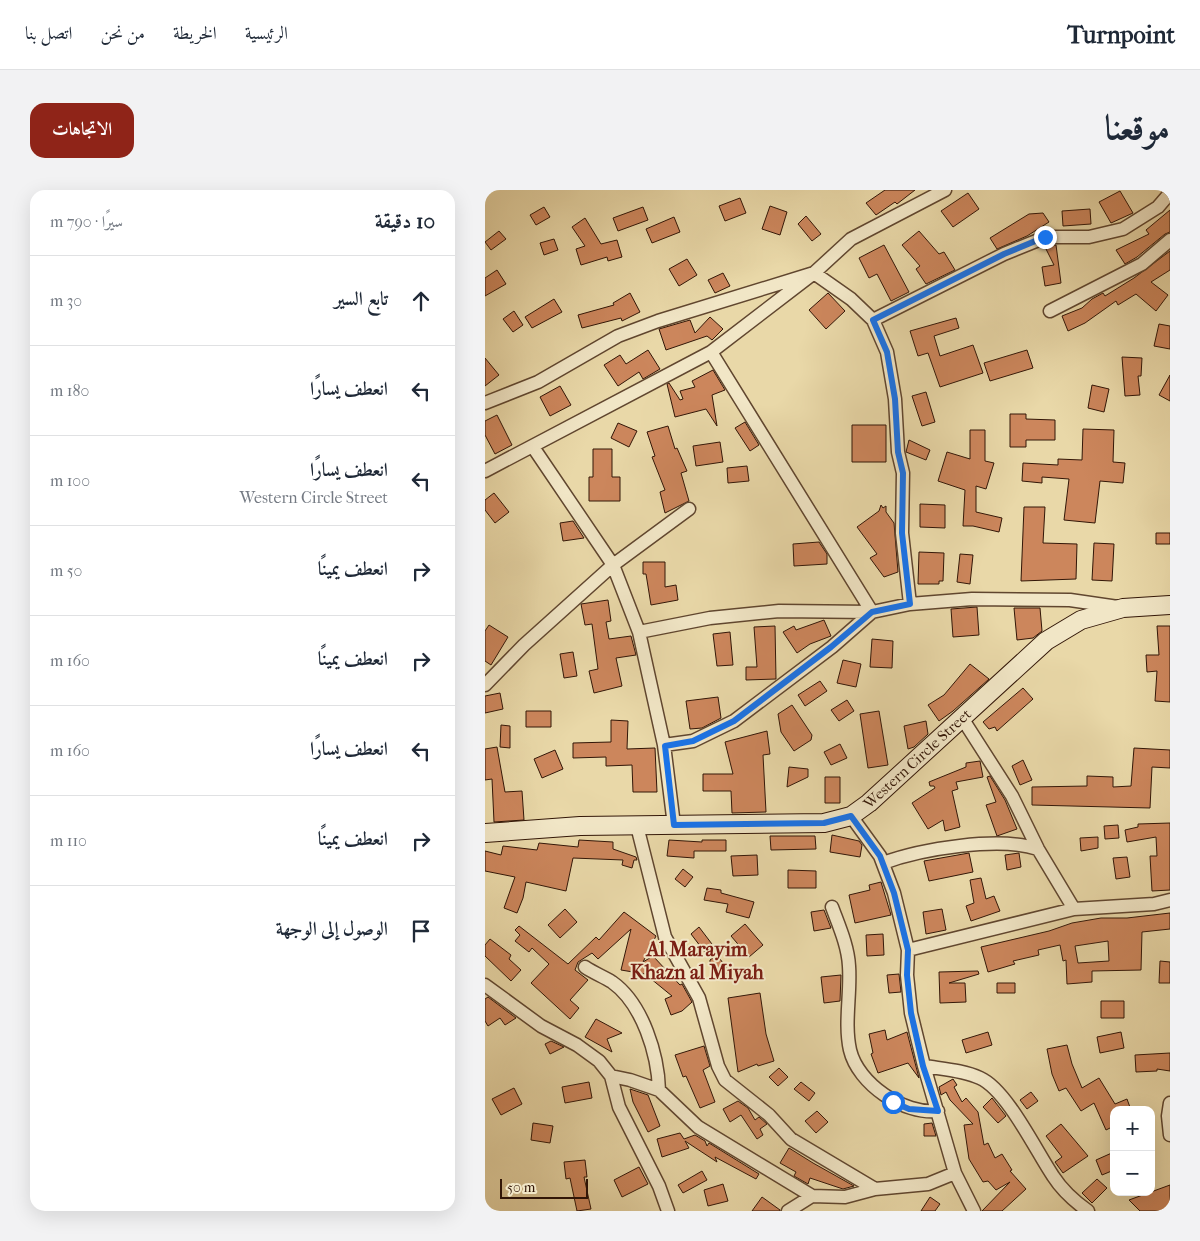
<!DOCTYPE html>
<html lang="ar">
<meta charset="utf-8">
<style>
:root{--surface:#fff;--page:#f2f2f3;--text:#1f2937;--muted:#747a83;--line:#e0e1e3;--accent:#8f2418}
body{margin:0;font-family:"IM FELL French Canon",Amiri,serif;background:var(--page);color:var(--text);direction:rtl}
.controls{position:absolute;right:15px;bottom:15px;display:grid;overflow:hidden;border-radius:10px;box-shadow:0 5px 20px #0002}
.controls button{width:45px;height:45px;display:grid;place-items:center;padding:0;border:0;border-bottom:1px solid var(--line);background:var(--surface);color:var(--text);font:25px sans-serif}
.scale{position:absolute;left:15px;bottom:12px;width:88px;box-sizing:border-box;padding-left:5px;border:2px solid #321607;border-top:0;font-size:14px;line-height:18px;white-space:nowrap;color:#321607;-webkit-text-stroke:4px #f1e6c6;paint-order:stroke}
.stop{position:absolute;width:15px;height:15px;margin:-11px;border:4px solid #1a73e8;border-radius:50%;background:#fff}
.stop.end{background:#1a73e8;border-color:#fff;box-shadow:0 1px 5px #0008}
.list{margin:0;padding:0;list-style:none}
h2{display:flex;justify-content:space-between;align-items:center;height:65px;margin:0;padding:0 20px;font-size:21px}
h2 small{font-size:16px;font-weight:400;color:var(--muted)}
.list li{display:grid;grid-template-columns:32px 1fr auto;gap:15px;align-items:center;box-sizing:border-box;height:90px;padding:0 20px;border-top:1px solid var(--line)}
.list b{display:block;font-size:19px;white-space:nowrap}
.list p{margin:0;font-size:16px;white-space:nowrap;color:var(--muted)}
.list em{font-size:16px;font-style:normal;color:var(--muted)}
.icon{flex:none;width:28px;height:28px;fill:none;stroke:currentColor;stroke-width:2;stroke-linecap:round;stroke-linejoin:round}
.map{position:relative;flex:none;width:685px;height:1021px;overflow:hidden;direction:ltr;border-radius:15px}
header{display:flex;align-items:center;gap:30px;box-sizing:border-box;height:70px;padding:0 25px;background:var(--surface);border-bottom:1px solid var(--line)}
header strong{font-size:24px}
nav{display:flex;gap:28px;margin-inline-start:auto;font-size:18px}
.intro{display:flex;align-items:center;justify-content:space-between;box-sizing:border-box;height:120px;padding:0 30px}
h1{margin:0;font-size:35px}
.button{padding:12px 22px;border-radius:15px;background:var(--accent);color:#fff;font-size:18px;font-weight:700}
main{display:flex;gap:30px;padding:0 30px}
aside{flex:1;background:var(--surface);border-radius:15px;box-shadow:0 5px 20px #0002}
.map>svg:first-child{display:block}
.building{fill:#cc865c;stroke:#321607;fill-rule:evenodd}
.lines{fill:none;stroke-linecap:round;stroke-linejoin:round}
.street-casing{stroke:#60462f;stroke-width:15}
.secondary-casing{stroke:#321607;stroke-width:20}
.street{stroke:#f1e6c6;stroke-width:12}
.secondary{stroke:#f1e6c6;stroke-width:18}
.route{stroke:#1a73e8;stroke-width:6}
.labels{text-anchor:middle;dominant-baseline:central;stroke-width:4;stroke-linejoin:round;paint-order:stroke}
.street-label{font-size:15px;fill:#321607;stroke:#f1e6c6}
.district-label{font-size:20px;font-weight:bold;fill:#7a1f14;stroke:#f1e6c6}
</style>
<header>
<strong>Turnpoint</strong>
<nav><a>الرئيسية</a><a>الخريطة</a><a>من نحن</a><a>اتصل بنا</a></nav>
</header>
<div class="intro"><h1>موقعنا</h1><a class="button">الاتجاهات</a></div>
<main>
<div class="map">
<svg width="685" height="1021" viewBox="0 0 685 1021">
<rect width="100%" height="100%" fill="#e9d8a8"/>
<filter id="stains"><feTurbulence type="fractalNoise" baseFrequency=".004" numOctaves="4"/><feColorMatrix values="0 0 0 0 .2 0 0 0 0 .09 0 0 0 0 .02 0 0 0 .5 -.17"/></filter>
<radialGradient id="worn" r=".72"><stop offset=".6" stop-color="#630" stop-opacity="0"/><stop offset="1" stop-color="#630" stop-opacity=".3"/></radialGradient>
<path class="building" d="M400,0H430L412,14L410,12L391,25L381,13Z
M635,1L648,23L626,33L614,12Z
M483,3L494,19L468,37L456,21Z
M255,8L261,23L240,31L234,16Z
M285,16L302,22L295,45L277,39Z
M59,17L65,27L51,35L45,25Z
M158,17L163,30L133,41L128,28Z
M605,19L606,34L578,36L577,21Z
M685,20V42L680,44L652,67L640,74L631,60L664,44L661,40Z
M558,23L564,32L542,46L512,59L505,48L544,24Z
M321,26L336,44L327,51L313,34Z
M189,27L195,42L167,53L161,39Z
M100,28L116,54L132,50L137,67L123,71L122,67L96,75L91,59L100,56L87,37Z
M14,41L21,49L6,60L0,52Z
M434,41L454,64L459,62L470,80L441,94L431,79L435,76L417,55Z
M69,49L73,60L59,65L55,53Z
M399,55L424,102L406,111L392,84L384,88L374,68Z
M565,55H571L576,93L560,96L557,77L569,75L560,57Z
M685,61V80L666,92L683,105L671,121L651,104L633,115L631,111L600,133L583,141L577,126L597,118L607,109L618,103L620,106L649,88Z
M202,69L212,85L194,96L184,79Z
M12,80L21,94L0,106V88Z
M238,83L245,96L230,103L223,90Z
M145,103L155,122L137,131L136,128L97,138L93,125L129,115L128,113Z
M343,103L360,121L341,139L324,120Z
M69,109L77,122L47,138L40,127Z
M29,121L38,135L28,142L18,129Z
M225,127L238,139L227,150L222,146L181,160L174,139L205,130L210,143Z
M471,128L474,138L449,146L455,166L488,155L498,183L455,197L443,163L433,166L425,141Z
M674,134L685,136V159L669,156Z
M163,160L175,179L158,189L154,182L133,196L119,175L135,165L141,174Z
M542,160L548,178L505,191L499,173Z
M637,167L657,168L656,186H653L655,205L640,206Z
M0,168L14,185L0,196Z
M228,180L240,200L227,205L232,236L221,219L190,227L182,194L184,193L195,210L198,209L195,201L210,197L207,191Z
M685,185V211L674,205Z
M607,195L624,199L619,222L603,218Z
M75,196L86,215L65,226L55,207Z
M441,202L450,232L437,236L427,206Z
M525,224H541V229L570,230V250H541V257H525Z
M12,225L27,255L10,264L0,245V231Z
M260,232L274,255L265,261L250,238Z
M133,233L152,241L144,257L126,248Z
M367,235H401V272H367Z
M183,236L190,259L192,258L202,281L196,283L204,311L180,323L175,302L180,300L167,267L170,266L162,242Z
M598,239L629,240L628,272L640,273L638,293L615,291L610,333L579,330L584,289L557,287V293L537,291L538,273L573,275V269L597,270Z
M485,240H500V271L509,273L501,299L491,296V322L517,328L514,342L488,336H478L480,300L453,291L462,262L485,269Z
M424,250L445,260L441,270L421,262Z
M235,252L238,272L211,276L208,256Z
M108,259H127V287H135V311H104V287H108Z
M262,276L264,291L243,293L242,278Z
M9,303L24,322L10,333L0,320V310Z
M435,314L460,315V338L435,337Z
M396,315L398,318L401,316V322L409,333L413,382L399,387L385,368L392,364L372,337L394,321Z
M539,317H560L558,353L592,354L591,389L536,391Z
M88,331L99,348L78,351L75,333Z
M671,343H685V354H671Z
M334,352L342,364V374L309,376L308,354Z
M609,353L629,354L627,391L607,390Z
M434,362L459,363L458,391H454V394H433Z
M475,364L488,365L485,394L472,392Z
M158,372H180V397L191,395L193,410L166,415L161,384H158Z
M123,410L126,431L121,432L124,449L146,446L151,465L131,468L137,496L109,503L104,481L113,479L107,434L100,435L96,414Z
M492,417L494,445L468,447L466,419Z
M529,418H555L557,441L548,448L532,450Z
M339,430L346,446L325,454L312,463L298,442L309,436L311,440Z
M4,435L23,447L6,475L0,471V441Z
M290,436L291,489L261,490V477H272L269,437Z
M672,436H685V512L670,511L672,481L662,482L661,465H674Z
M245,442L248,475L232,476L228,444Z
M387,449L408,451L407,478L385,477Z
M88,462L92,486L79,488L75,464Z
M358,470L376,474L371,497L352,493Z
M485,474L504,489L468,521L454,531L443,515L459,505Z
M335,491L342,501L320,516L313,505Z
M538,498L548,509L512,541L510,537L504,539L498,532Z
M15,503L18,519L0,523V506Z
M233,507L236,528L217,538L205,539L201,511Z
M362,510L369,521L354,531L346,520Z
M307,515L327,545L326,550L309,561L296,542L293,524Z
M41,521H66V537H41Z
M394,521L403,575L383,578L375,524Z
M126,530L143,531L142,559L170,558L172,602H148L147,575L121,576V567L88,568V553L126,552Z
M441,531L443,544L429,557L423,559L419,536Z
M16,535L25,536V558L15,557Z
M282,541L285,564L278,565L281,622L247,623L246,601H218V584H248L240,552Z
M355,554L362,568L346,575L339,562Z
M12,557L20,602L37,601L39,630L9,632L7,589L0,590V559Z
M649,558L685,560V578L667,577L665,618L547,615V597L602,596V586L628,587V597L646,596Z
M70,560L78,579L57,588L49,569Z
M538,570L547,590L535,595L527,576Z
M495,571L498,587L471,592L473,599L467,601L475,637L460,641L458,630L443,639L427,613L450,598L449,596H445L444,592L481,577V573Z
M304,577L323,579V587L302,597Z
M505,586L520,610L532,639L512,646L501,615L511,612L502,587Z
M340,587H355V613H340Z
M685,633V700L667,701L665,666H672L671,647L642,652L640,640L653,637V634Z
M633,635L634,648L620,649L619,636Z
M347,645L374,651L377,655L375,667L345,662Z
M285,646H330L331,659L286,660Z
M613,647V658L596,661L595,648Z
M94,650L128,652V659L151,667L152,670H149L147,678L137,675L138,670L88,668L81,701L41,692L38,708L32,723L19,718L30,687L0,681V661L16,665L18,656L52,660L54,653L93,657Z
M184,650L217,652V650H241V661H209V668L182,666Z
M484,663L488,682L444,691L439,671Z
M534,663L536,677L522,680L520,665Z
M272,665L273,685L248,686L246,666Z
M642,667L645,687L631,689L628,668Z
M198,679L208,687L200,697L190,689Z
M303,680L331,681V698H303Z
M496,688L501,709L509,706L515,721L486,731L481,716L489,713L485,690Z
M396,692L406,725L370,733L364,705L385,700L384,695Z
M222,698L236,700V703L269,712L264,728L241,722L243,714L219,710Z
M80,719L92,732L75,748L63,735Z
M457,719L461,740L441,744L438,722Z
M339,720L346,738L329,741L326,722Z
M139,722L171,746L158,772L168,766L195,795L197,794L207,812L197,821L186,825L180,809L187,806L160,784L136,780L146,739L113,769L107,763L93,772L90,780L103,790L85,810L94,818L85,829L46,793L64,774L47,758L44,762L30,751L35,745L30,740L34,736L83,774L111,747L114,750Z
M685,723V739L657,742L656,780L607,781V792L582,794L581,770L578,771L575,755L553,760L554,765L528,771L530,774L503,782L496,757L564,741L587,733L616,728H642ZM623,751L624,771L593,773L590,756Z
M260,734L278,755L264,767L246,746Z
M214,737L230,758L222,765L206,744Z
M398,744L399,765L382,766L381,745Z
M5,749L26,765L24,769L36,780L26,791L0,766V755Z
M232,765L244,781L236,788L225,774V770Z
M675,771L685,772V793H674Z
M493,781L494,784L464,793H480L481,812L455,813L454,782Z
M414,784L416,802L404,803L402,785Z
M356,785L355,811L339,813L336,787Z
M512,793H530V803H512Z
M275,803L281,844L289,871L273,876L272,874L253,882L243,808Z
M3,807L31,828L20,835L15,828L3,836L0,831V809Z
M616,811H639V828H616Z
M111,829L137,843L122,849L127,862L100,847Z
M400,840L402,850L422,842L434,888L423,873L393,883L386,864L388,863L384,844Z
M503,842L507,855L481,863L477,850Z
M636,842L639,858L615,863L612,847Z
M66,851L79,857L65,864L60,854Z
M582,855L587,874L597,898L614,888L630,914L642,909L646,920H629V936L621,940L609,913L596,921L581,898L574,901L567,884L562,859Z
M219,856L225,876L218,880L230,912L215,918L201,886L198,887L190,865Z
M685,863V881L672,879V881L651,882L650,865Z
M294,878L303,887L293,896L284,887Z
M468,889L472,895L469,897L477,912L481,908L493,922L499,955L503,953L510,968L517,964L527,980L525,981L541,999L517,1021H497L525,992L511,1000L503,991L498,992L484,969L479,935L488,934L465,910L461,902L456,905L454,897Z
M104,892L107,908L80,913L77,897Z
M316,892L330,903L324,911L309,899Z
M29,898L37,914L16,925L7,909Z
M145,899L163,905L175,936L163,942L148,912Z
M546,902L553,911L542,919L535,910Z
M507,908L521,926L513,933L498,917Z
M253,911L263,918L270,930L274,927L282,934L275,939L278,945L272,949L256,925L245,932L238,919Z
M332,921L343,932L331,943L320,931Z
M48,933L68,936L65,953L46,950Z
M447,933L451,946H439V934Z
M576,934L603,966L578,983L570,972L577,967L561,946Z
M195,943L199,949L210,945L220,951L222,956L224,953L274,984L271,989L230,967L232,972L200,951L204,958L177,967L172,949Z
M304,958L328,973L369,996L358,999L325,988L323,994L309,986L311,982L295,973Z
M629,962V980L617,985L611,970Z
M100,970L102,987H99L106,1019L92,1021L85,988L81,989L79,972Z
M154,977L163,994L137,1007L129,990Z
M217,981L222,990L198,1003L193,995Z
M612,989L622,998L607,1013L597,1003Z
M238,994L243,1011L223,1016L219,1000Z
M685,995V1017L675,1021H655L644,1010Z
M277,1007L295,1020V1021H267Z
M445,1007L455,1014L450,1021H436Z"/>
<g class="lines">
<defs>
<path id="street" d="M565,121L657,74L685,50
M388,130L519,64L561,47H604L638,39L673,17L685,3
M226,162L387,422
M0,213L53,192L133,146L173,131L329,83L366,109L388,130L402,162L410,209L413,262L418,283L417,343L425,414
M48,257L128,375L154,442L179,555L189,635
M0,281L226,162L329,83L366,49L460,0
M154,442L225,428L294,421L387,422
M0,495L39,455L128,375L204,319
M477,528L527,606L553,659L589,719
M179,555L208,551L249,531L347,457L387,422L425,414L487,409L585,410L633,417
M366,626L395,666L409,703L423,760L422,785L426,823L439,876L470,983L489,1021
M152,636L180,747L214,808L233,876L240,890L284,925L306,949L390,999L443,994L470,983
M398,673C436,659 514,646 553,659
M347,717C354,736 363,756 364,776C366,804 359,833 365,860C373,894 419,925 453,921
M423,760L589,719L669,714L685,710
M100,777C109,783 119,787 127,792C158,814 173,865 174,900
M0,795L56,836L92,855L114,871L126,886L134,917L174,996L183,1021
M439,876C457,879 478,880 495,888C522,900 551,961 568,986C577,1000 589,1011 603,1021
M126,886L145,890L174,900L213,937L327,1006
M685,913L683,926L685,945
M303,1021L327,1006L360,1007L390,999"/>
<g id="secondary">
<path id="s1" d="M0,643L95,636L339,633L366,626L384,613L561,451L596,430L638,418L685,415"/>
</g>
</defs>
<use href="#street" class="street-casing"/>
<use href="#secondary" class="secondary-casing"/>
<use href="#street" class="street"/>
<use href="#secondary" class="secondary"/>
</g>
<g class="lines">
<path class="route" d="M408,912L424,919L453,921L438,876L426,823L422,785L423,760L409,703L395,666L366,626L339,633L189,635L180,556L208,551L249,531L346,457L387,422L425,414L417,343L418,283L413,262L410,209L402,162L388,130L519,64L560,47"/>
</g>
<g class="labels">
<g class="street-label">
<text stroke="none"><textPath href="#s1" startOffset="455">Western Circle Street</textPath></text>
</g>
<g class="district-label">
<text x="212" y="759">Al Marayim<tspan x="212" dy="23">Khazn al Miyah</tspan></text>
</g>
</g>
<rect width="100%" height="100%" filter="url(#stains)"/>
<rect width="100%" height="100%" fill="url(#worn)"/>
</svg>
<div class="controls">
<button>+</button>
<button>−</button>
</div>
<div class="scale">50 m</div>
<div class="stop" style="left:408px;top:912px"></div>
<div class="stop end" style="left:560px;top:47px"></div>
</div>
<aside>
<h2>10 دقيقة<small>سيرًا · 790 m</small></h2>
<ul class="list">
<li><svg class="icon" aria-label="ahead" viewBox="0 0 24 24"><path d="M12 20V5M6 11l6-6 6 6"/></svg><div><b>تابع السير</b></div><em>30 m</em></li>
<li><svg class="icon" aria-label="left" viewBox="0 0 24 24"><path d="M17 20v-9H6M10 6l-5 5 5 5"/></svg><div><b>انعطف يسارًا</b></div><em>180 m</em></li>
<li><svg class="icon" aria-label="left" viewBox="0 0 24 24"><path d="M17 20v-9H6M10 6l-5 5 5 5"/></svg><div><b>انعطف يسارًا</b><p>Western Circle Street</p></div><em>100 m</em></li>
<li><svg class="icon" aria-label="right" viewBox="0 0 24 24"><path d="M7 20v-9h11M14 6l5 5-5 5"/></svg><div><b>انعطف يمينًا</b></div><em>50 m</em></li>
<li><svg class="icon" aria-label="right" viewBox="0 0 24 24"><path d="M7 20v-9h11M14 6l5 5-5 5"/></svg><div><b>انعطف يمينًا</b></div><em>160 m</em></li>
<li><svg class="icon" aria-label="left" viewBox="0 0 24 24"><path d="M17 20v-9H6M10 6l-5 5 5 5"/></svg><div><b>انعطف يسارًا</b></div><em>160 m</em></li>
<li><svg class="icon" aria-label="right" viewBox="0 0 24 24"><path d="M7 20v-9h11M14 6l5 5-5 5"/></svg><div><b>انعطف يمينًا</b></div><em>110 m</em></li>
<li><svg class="icon" aria-label="arrive" viewBox="0 0 24 24"><path d="M6 21V4h12l-3 4 3 4H6"/></svg><div><b>الوصول إلى الوجهة</b></div></li>
</ul>
</aside>
</main>
